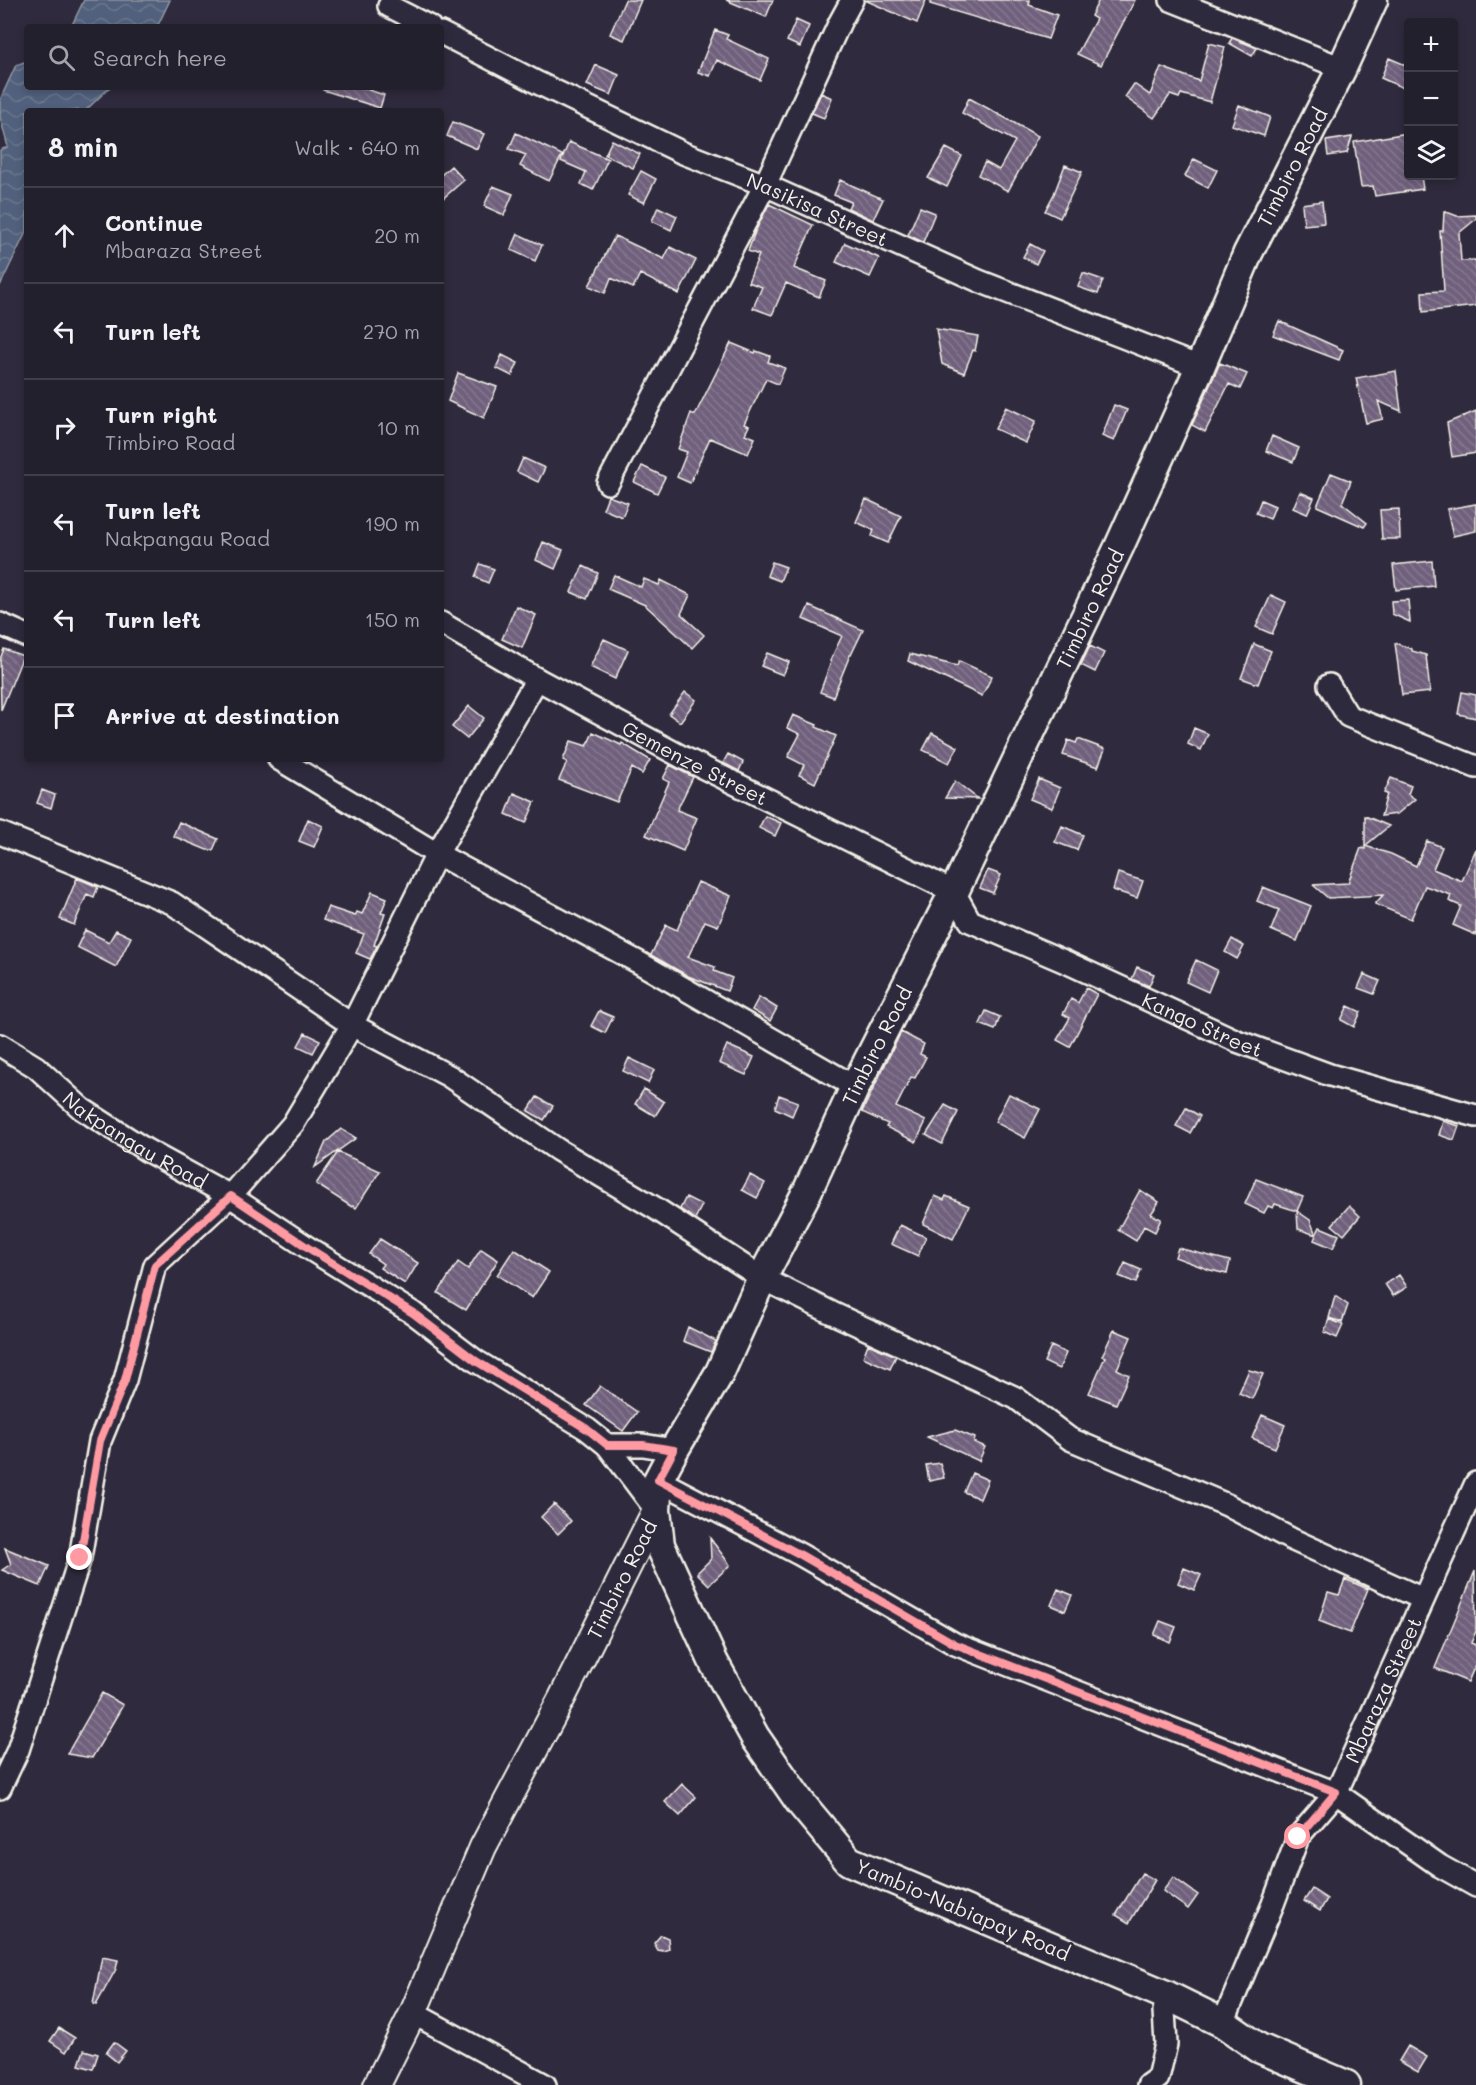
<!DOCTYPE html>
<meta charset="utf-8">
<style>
:root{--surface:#23202e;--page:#2f2d3a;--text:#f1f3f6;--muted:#a3a3aa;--line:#403e4a}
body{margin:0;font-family:Mali,sans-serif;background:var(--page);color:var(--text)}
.controls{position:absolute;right:18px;top:18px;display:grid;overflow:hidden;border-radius:6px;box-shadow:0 3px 9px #0003}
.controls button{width:54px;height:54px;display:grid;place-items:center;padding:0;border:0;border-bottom:2px solid var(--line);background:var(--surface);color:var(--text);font:30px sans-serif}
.stop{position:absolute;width:18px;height:18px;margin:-14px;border:4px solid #ff9aa2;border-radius:50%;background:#fff}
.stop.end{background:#ff9aa2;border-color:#fff;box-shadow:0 2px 6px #0008}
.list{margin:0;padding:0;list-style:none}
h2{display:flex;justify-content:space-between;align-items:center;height:78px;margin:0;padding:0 24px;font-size:26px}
h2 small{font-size:20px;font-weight:400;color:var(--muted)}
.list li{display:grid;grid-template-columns:39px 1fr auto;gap:18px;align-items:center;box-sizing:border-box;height:96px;padding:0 24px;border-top:2px solid var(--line)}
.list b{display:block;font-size:22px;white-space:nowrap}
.list p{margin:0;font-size:20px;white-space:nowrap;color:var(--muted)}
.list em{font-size:20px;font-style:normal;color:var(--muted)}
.icon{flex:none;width:33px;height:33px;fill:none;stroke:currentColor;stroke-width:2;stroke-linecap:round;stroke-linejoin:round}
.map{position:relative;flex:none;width:1476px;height:2085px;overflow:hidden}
.search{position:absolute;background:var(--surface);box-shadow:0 3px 9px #0003;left:24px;top:24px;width:420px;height:66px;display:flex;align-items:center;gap:15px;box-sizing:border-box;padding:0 21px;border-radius:6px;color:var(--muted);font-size:22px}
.panel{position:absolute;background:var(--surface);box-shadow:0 3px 9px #0003;left:24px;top:108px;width:420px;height:654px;border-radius:6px}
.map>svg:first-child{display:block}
.water{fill:url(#water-waves);stroke:#929aa7;stroke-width:1.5}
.building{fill:url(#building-back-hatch);stroke:#f4f1e8;stroke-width:1.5}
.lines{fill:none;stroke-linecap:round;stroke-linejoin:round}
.minor-casing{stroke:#f4f1e8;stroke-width:26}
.tertiary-casing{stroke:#f4f1e8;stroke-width:30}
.secondary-casing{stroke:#f4f1e8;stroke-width:33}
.minor{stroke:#2f2a3d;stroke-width:21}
.tertiary{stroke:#2f2a3d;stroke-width:26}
.secondary{stroke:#2f2a3d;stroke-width:28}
.route{stroke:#ff9aa2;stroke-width:8}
.labels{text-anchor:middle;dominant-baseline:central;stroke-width:5;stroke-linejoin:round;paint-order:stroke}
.street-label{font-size:20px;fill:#f4f1e8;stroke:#2f2a3d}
</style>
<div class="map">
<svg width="1476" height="2085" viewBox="0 0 1476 2085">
<defs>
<pattern id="water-waves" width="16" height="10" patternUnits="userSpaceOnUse" patternTransform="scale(1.5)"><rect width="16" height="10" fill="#51607b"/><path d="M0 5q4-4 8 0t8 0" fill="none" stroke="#6b778e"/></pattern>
<pattern id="building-back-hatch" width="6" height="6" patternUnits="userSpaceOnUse" patternTransform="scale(1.5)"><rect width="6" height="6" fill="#70617d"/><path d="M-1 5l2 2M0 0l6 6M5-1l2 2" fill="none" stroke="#85788f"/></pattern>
</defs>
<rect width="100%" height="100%" fill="#2f2a3d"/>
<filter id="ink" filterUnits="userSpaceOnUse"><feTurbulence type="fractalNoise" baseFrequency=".0167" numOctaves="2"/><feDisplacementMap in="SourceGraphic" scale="12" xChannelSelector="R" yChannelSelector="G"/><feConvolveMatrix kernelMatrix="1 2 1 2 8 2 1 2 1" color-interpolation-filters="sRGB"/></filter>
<g filter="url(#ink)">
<path class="water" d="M84,0H170L157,27H71Z
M27,61V87H110L85,111H27V230L0,286V150L8,147L0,117V100L16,65Z"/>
<path class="building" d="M625,0H641L624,40L610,34Z
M726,0H773L766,17Z
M865,0H926L917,23Z
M931,0H1030L1029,5L1057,15L1048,39L930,4Z
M1099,0H1135L1101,65L1077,54L1096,19L1091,16Z
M796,20L809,26L800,47L787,41Z
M715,30L728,35L726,39L769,59L760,80L717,60L710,76L698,72Z
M1232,38L1257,48L1252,56L1229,43Z
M1209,43L1225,47L1210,102L1181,94L1179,98L1170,95L1154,118L1125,97L1134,84L1150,95L1161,67L1199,81Z
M1389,58L1408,66V90L1381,78Z
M596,65L619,75L611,95L587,85Z
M323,87H360L384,95L380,108L323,90Z
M821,93L832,98L824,118L812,113Z
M969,98L1038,136L1008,191L978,175L985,162L999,170L1015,141L962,113Z
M1239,105L1270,117L1264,136L1232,125Z
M453,122L484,134L477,149L447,136Z
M516,133L562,155L549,181L520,166L526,155L509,149Z
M1408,133V176H1421L1423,189L1375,196L1373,186L1361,187L1354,142Z
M1352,137L1347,153L1328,156L1326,141Z
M612,140L640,154L633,168L605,155Z
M569,142L608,159L593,190L581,184L586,172L561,161Z
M946,148L962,156L947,187L928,178Z
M1194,159L1217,170L1208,188L1185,176Z
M1065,165L1082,172L1060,218L1045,211L1054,194Z
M451,166L464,180L441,200V175Z
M641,171L656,179L644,203L628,195Z
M840,180L883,199L873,220L848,208L851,202L834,195Z
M493,186L513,194L504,215L484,206Z
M1322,201L1324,223L1304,225L1302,204Z
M769,204L813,225L794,268L826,281L819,297L786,283L772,315L753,308L762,287L748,282L759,255L748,251L755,232Z
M658,207L677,216L671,230L652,221Z
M920,207L935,213L923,242L908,235Z
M1444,211L1457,216L1476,215V219L1459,233L1461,261L1476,260V306L1423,312L1422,292L1444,291L1440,231H1443Z
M518,234L542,245L535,261L511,250Z
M615,236L664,259L670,247L696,260L679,294L640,274L633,288L611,278L605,293L589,286Z
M845,243L879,258L870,277L836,262Z
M1030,244L1043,251L1036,264L1023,257Z
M1083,273L1103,280L1098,294L1078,287Z
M1279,321L1343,350L1339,360L1273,335Z
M936,329L978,336L975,351L973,350L964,373L942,364Z
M731,343L755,353L756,351L770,356L768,362L785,368L778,384L766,379L744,424L749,426L745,434L755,438L748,454L710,438L690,483L677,477L687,452L678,449L691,413L695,415Z
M502,355L518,363L512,376L496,368Z
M1220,363L1247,374L1240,389L1229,384L1205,432L1192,425Z
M1396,371L1401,411L1378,401L1383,419L1366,423L1356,378Z
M458,373L497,387L484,418L448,401Z
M1114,405L1127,410L1114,441L1102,436Z
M1006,407L1036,421L1026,443L995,429Z
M1476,411V453L1452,457L1447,423Z
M1272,436L1299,448L1293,462L1266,451Z
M523,458L545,468L538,482L517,472Z
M642,466L665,477L657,493L634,482Z
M1331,473L1351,481L1342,503L1367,523L1364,527L1317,506Z
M1300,492L1314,498L1307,514L1293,508Z
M608,496L628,503L622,517L603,509Z
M866,499L901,516L888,543L872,536L874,530L856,522Z
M1261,500L1275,506L1270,519L1256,513Z
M1476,504V531L1453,536L1447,509Z
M1399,509L1400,539H1382L1380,510Z
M543,542L563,550L555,569L536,560Z
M1432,561L1434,586L1396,590L1393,565Z
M772,562L786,567L780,581L767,576Z
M480,564L494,569L488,583L475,577Z
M583,566L598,573L587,599L571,592Z
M614,575L641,587L644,579L659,585L661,580L690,595L681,614L704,635L692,648L645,605L608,589Z
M1271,595L1286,602L1272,634L1256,627Z
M1408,600L1410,622L1392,614L1391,601Z
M516,606L536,615L522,648L502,639Z
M809,606L863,630L851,655H850L833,697L820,692L831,662L830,661L842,636L803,619Z
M604,639L628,650L615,679L590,667Z
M1395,643L1412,649V651L1426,655L1430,692L1402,695Z
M1254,644L1271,651L1258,684L1241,678Z
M1090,646L1104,653L1095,672L1081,665Z
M4,649L23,656L1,710L0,659Z
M767,653L789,662L783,675L761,666Z
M910,654L957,666L959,661L992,676L982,696L908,661Z
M685,692L696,700L680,722L669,714Z
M1462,692L1476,695V718L1458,714Z
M469,706L484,718L467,739L452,727Z
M793,715L817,725L816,727L836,736L815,783L799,775L804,765L788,757L800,734L787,728Z
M1194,728L1208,734L1201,750L1188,744Z
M593,732L621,745L622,743L650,760L642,774L632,768L617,802L559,780L567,762L563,760L571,741L587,746Z
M932,733L958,747L949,763L923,750Z
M1078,739L1105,749L1098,767L1063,755L1068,740L1076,743Z
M728,754L743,762L739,771L723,763Z
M670,765L693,777L677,810L697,818L683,851L646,835L669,782L663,779Z
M1391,778L1411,786L1408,794L1415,799L1397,814L1381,816L1387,794L1384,793Z
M1039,779L1060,788L1052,808L1030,799Z
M955,781L978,799L945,798Z
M42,790L55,795L51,808L37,803Z
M514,793L535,802L526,823L506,814Z
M765,816L781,823L775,836L759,828Z
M1365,816L1389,826L1365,846L1391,854L1416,866L1427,841L1442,847L1433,869L1462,881L1476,849V935L1453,925L1461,906L1449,901L1451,895L1425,886L1411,919L1375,904L1383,895L1328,898L1313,885L1348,883L1361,848L1365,849Z
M308,819L323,826L314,847L299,841Z
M179,822L218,839L213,850H207L173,836Z
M1062,826L1083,835L1077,850L1055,842Z
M988,870L1001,875L993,893L980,888Z
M1118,873L1143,881L1137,898L1113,890Z
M77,878L98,887L94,897L87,894L74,925L60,919Z
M698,882L731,896L718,926L705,921L688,957L715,967L714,971L732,978L727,991L688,976L651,955L666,925L677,930Z
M1263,887L1311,906L1297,941L1271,930L1279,910L1257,901Z
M372,892L387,898L381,913L385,914L374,945L377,946L370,959L356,953L364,934L323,920L328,907L355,916L357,912L362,914Z
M85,930L109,942L116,930L131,937L116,967L77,947Z
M1232,939L1244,946L1237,959L1225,952Z
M1196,960L1217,970L1208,992L1186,982Z
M1137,967L1154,974L1149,986L1132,979Z
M1364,974L1380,981L1374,994L1358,988Z
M1086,988L1097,994L1070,1047L1057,1040L1070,1018L1063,1014L1071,999L1078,1003Z
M759,997L777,1008L770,1021L752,1010Z
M1348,1006L1361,1012L1354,1027L1341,1020Z
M599,1011L613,1017L605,1033L591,1026Z
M986,1011L1000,1017L995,1030L980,1024Z
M901,1032L924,1044L920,1054L926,1057L915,1078L911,1077L896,1107L926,1121L916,1142L886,1127L888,1124L862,1112Z
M305,1033L320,1040L313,1053L298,1046Z
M727,1045L754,1057L746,1075L719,1063Z
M629,1058L654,1070L648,1083L623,1071Z
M644,1089L664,1102L655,1116L635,1104Z
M1009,1094L1040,1109L1025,1138L995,1122Z
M779,1095L798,1102L792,1116L775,1108Z
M537,1097L553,1106L544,1120L528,1111Z
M945,1105L958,1112L942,1144L926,1135Z
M1186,1108L1200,1116L1190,1133L1176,1126Z
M1443,1121L1459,1126L1454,1140L1439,1135Z
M341,1129L356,1138L315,1167L326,1142Z
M338,1152L380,1171L356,1208L353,1206L352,1207L316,1184Z
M750,1175L765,1183L757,1198L742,1190Z
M1256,1179L1303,1197L1297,1211L1310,1220L1316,1235L1320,1227L1339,1235L1333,1248L1314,1240L1316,1235L1298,1229L1297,1211L1275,1204L1273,1208L1268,1206L1264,1213L1245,1204Z
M1140,1190L1159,1202L1151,1214L1161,1219L1155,1232L1144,1226L1136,1241L1118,1230Z
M935,1196L944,1200L946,1196L969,1206L953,1239L923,1224Z
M686,1197L702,1205L695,1219L680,1209Z
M1349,1206L1360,1216L1344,1235L1332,1225Z
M900,1225L926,1237L918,1256L891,1244Z
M380,1239L418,1263L405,1284L380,1268L383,1264L369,1254Z
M1178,1248L1230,1261L1227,1274L1210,1270L1175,1257Z
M481,1249L498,1260L466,1310L438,1293L458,1262L468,1269Z
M514,1249L549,1272L532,1298L497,1275Z
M1125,1263L1141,1270L1136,1283L1119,1276Z
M1399,1275L1407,1287L1393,1296L1385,1284Z
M1335,1296L1348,1305L1342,1322L1329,1318Z
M1329,1319L1343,1325L1337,1338L1324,1332Z
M688,1327L716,1341L711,1352L683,1341Z
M1114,1330L1131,1337L1117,1369L1129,1375L1116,1404L1089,1393L1105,1357L1102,1356Z
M868,1344L896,1356L890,1369L863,1357Z
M1051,1346L1066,1353L1059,1369L1044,1362Z
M1249,1370L1263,1374L1252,1399L1239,1393Z
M600,1386L637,1412L623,1431L586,1405Z
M1262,1415L1285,1425L1275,1448L1252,1438Z
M955,1430L975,1438L974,1442L985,1447L979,1461L927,1437Z
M940,1463L944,1478L929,1481L926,1465Z
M972,1473L988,1480L980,1499L964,1492Z
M554,1504L571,1521L558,1534L541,1517Z
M710,1538L730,1565L709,1585L697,1573L711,1559Z
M5,1548L49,1566L40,1586L2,1570L11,1564Z
M1184,1568L1201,1575L1194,1590L1178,1583Z
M1475,1571L1476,1631L1471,1643L1476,1645V1663L1468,1682L1435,1668Z
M1345,1579L1368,1589L1350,1633L1319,1621L1328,1592L1339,1595Z
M1058,1589L1072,1595L1065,1611L1051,1605Z
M1160,1621L1176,1627L1170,1642L1154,1635Z
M102,1693L123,1705L92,1758L67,1754Z
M682,1784L696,1797L680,1816L665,1802Z
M1142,1873L1155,1880L1129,1923L1116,1915Z
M1173,1877L1198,1895L1188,1909L1163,1891Z
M1312,1889L1327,1899L1320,1911L1304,1901Z
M661,1935L668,1938L669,1949L663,1951L658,1950L654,1943Z
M102,1957L118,1960L116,1969L96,2005L93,2004Z
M59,2028L75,2038L66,2052L50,2041Z
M114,2042L126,2051L117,2062L106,2053Z
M1408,2046L1427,2057L1418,2072L1399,2061Z
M84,2050L98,2054L93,2069L79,2065Z"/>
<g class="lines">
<defs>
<g id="minor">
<path d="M1171,0L1342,68"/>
<path d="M389,6L430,27"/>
<path id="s1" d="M441,33L538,83L683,153L765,185L979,281L1200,367"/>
<path d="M608,483L765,185L840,22L852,0"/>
<path id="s2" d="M441,623L537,679L682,757L954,892L970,921L1068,963L1237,1041L1330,1075L1476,1116"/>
<path d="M0,624L27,636"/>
<path d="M1329,685L1348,716L1476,767"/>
<path d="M279,759L437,854L638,962L855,1087"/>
<path d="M0,833L172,903L352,1025L449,1076L558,1150L655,1208L762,1278L832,1313L1016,1398L1070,1439L1227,1505L1291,1539L1423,1599"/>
<path id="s3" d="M0,1045L36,1067L82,1109L146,1150L230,1196L310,1249L413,1313L476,1361L587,1429L607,1445L656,1510"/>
<path d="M607,1445H643L674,1450"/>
<path d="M658,1480L801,1555L955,1644L1336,1793L1440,1866L1476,1886"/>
<path d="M0,1788L18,1750L80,1558L100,1441L125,1380L155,1265L230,1196L293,1124L352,1025L437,854L537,679"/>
<path d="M413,2013L545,2085"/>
<path id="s4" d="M1223,2023L1273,1904L1298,1837L1336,1793L1476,1483"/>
<path d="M1148,2085L1158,2078L1166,2044L1164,2011L1168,1996"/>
</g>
<g id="tertiary">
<path id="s5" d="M377,2085L413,2013L483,1847L562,1698L656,1510"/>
</g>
<g id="secondary">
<path id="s6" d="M1346,2085L1259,2048L1223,2023L1168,1996L849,1861L800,1802L755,1737L714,1663L660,1545L656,1510L658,1480L674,1450L720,1372L762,1278L807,1192L855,1087L954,892L1119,547L1200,367L1248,253L1342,68L1373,0"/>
</g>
</defs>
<use href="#minor" class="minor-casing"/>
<use href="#tertiary" class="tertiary-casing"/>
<use href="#secondary" class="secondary-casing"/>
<use href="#minor" class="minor"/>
<use href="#tertiary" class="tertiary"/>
<use href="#secondary" class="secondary"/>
</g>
</g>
<g class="lines" filter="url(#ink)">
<path class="route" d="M80,1558L100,1441L125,1380L155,1265L231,1196L310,1249L413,1313L476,1361L587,1429L607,1445H643L674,1450L658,1480L801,1555L955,1644L1336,1792L1298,1837"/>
</g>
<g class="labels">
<g class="street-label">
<text stroke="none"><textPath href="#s6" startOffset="2440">Timbiro Road</textPath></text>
<text stroke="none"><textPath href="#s1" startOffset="416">Nasikisa Street</textPath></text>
<text stroke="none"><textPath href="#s6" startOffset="1954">Timbiro Road</textPath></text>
<text stroke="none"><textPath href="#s2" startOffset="290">Gemenze Street</textPath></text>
<text stroke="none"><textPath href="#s2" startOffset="867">Kango Street</textPath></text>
<text stroke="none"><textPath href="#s6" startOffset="1468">Timbiro Road</textPath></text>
<text stroke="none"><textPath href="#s3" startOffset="166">Nakpangau Road</textPath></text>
<text stroke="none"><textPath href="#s5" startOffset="562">Timbiro Road</textPath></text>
<text stroke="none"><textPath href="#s4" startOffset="372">Mbaraza Street</textPath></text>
<text transform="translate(963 1909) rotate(23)">Yambio-Nabiapay Road</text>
</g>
</g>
</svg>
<div class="controls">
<button>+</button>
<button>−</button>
<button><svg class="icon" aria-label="layers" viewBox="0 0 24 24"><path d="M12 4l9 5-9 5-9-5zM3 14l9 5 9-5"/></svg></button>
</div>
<div class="stop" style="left:1298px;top:1837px"></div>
<div class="stop end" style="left:80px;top:1558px"></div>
<div class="search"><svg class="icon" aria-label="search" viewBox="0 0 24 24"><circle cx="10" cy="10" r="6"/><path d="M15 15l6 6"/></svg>Search here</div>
<section class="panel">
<h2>8 min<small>Walk · 640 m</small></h2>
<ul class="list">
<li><svg class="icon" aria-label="ahead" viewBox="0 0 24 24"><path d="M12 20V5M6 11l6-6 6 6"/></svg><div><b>Continue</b><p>Mbaraza Street</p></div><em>20 m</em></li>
<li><svg class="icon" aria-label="left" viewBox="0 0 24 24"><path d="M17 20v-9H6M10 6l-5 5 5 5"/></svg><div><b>Turn left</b></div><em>270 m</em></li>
<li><svg class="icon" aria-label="right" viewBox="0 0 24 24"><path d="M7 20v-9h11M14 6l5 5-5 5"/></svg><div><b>Turn right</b><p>Timbiro Road</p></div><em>10 m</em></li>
<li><svg class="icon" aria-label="left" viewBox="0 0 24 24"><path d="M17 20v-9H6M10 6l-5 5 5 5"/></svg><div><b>Turn left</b><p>Nakpangau Road</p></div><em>190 m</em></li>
<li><svg class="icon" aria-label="left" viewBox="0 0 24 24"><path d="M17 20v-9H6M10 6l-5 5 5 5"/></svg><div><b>Turn left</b></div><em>150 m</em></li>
<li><svg class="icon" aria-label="arrive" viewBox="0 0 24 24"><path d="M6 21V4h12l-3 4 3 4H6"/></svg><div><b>Arrive at destination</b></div></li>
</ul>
</section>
</div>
